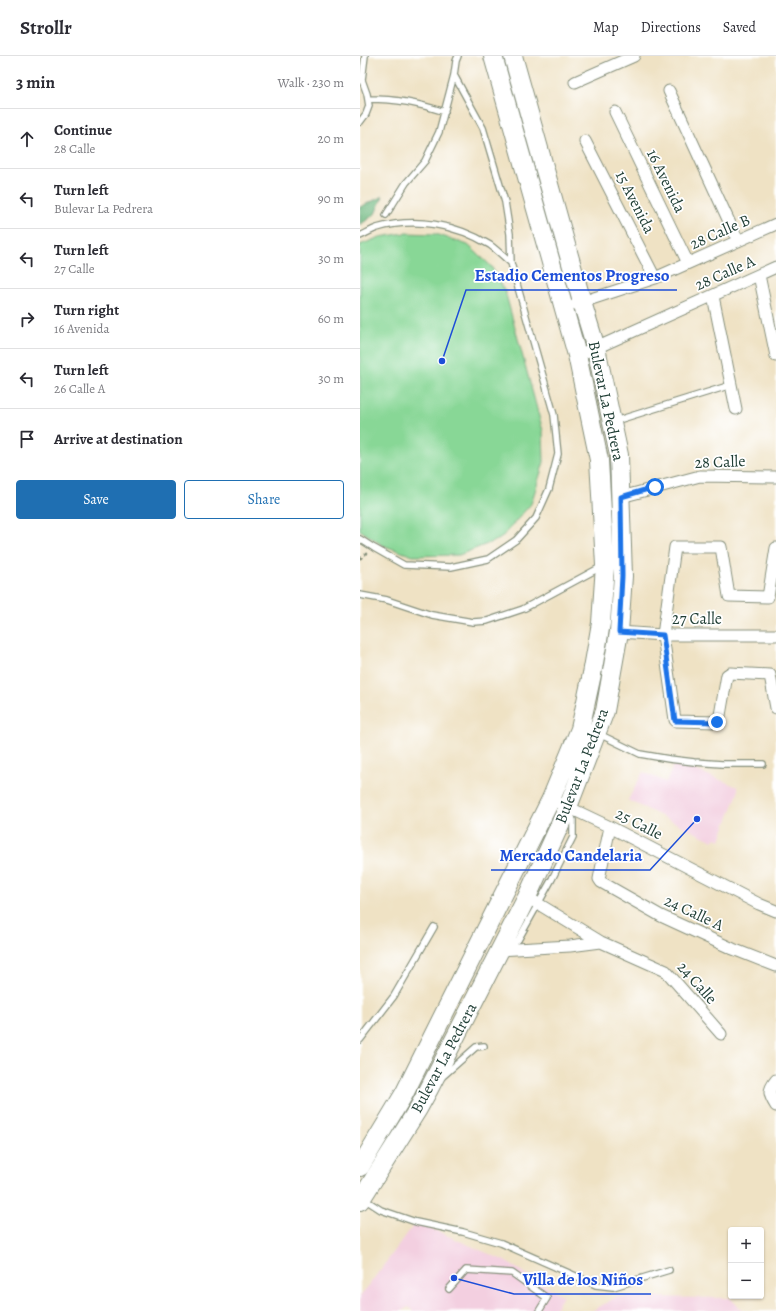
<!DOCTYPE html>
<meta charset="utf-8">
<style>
:root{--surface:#fff;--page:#f7f7f7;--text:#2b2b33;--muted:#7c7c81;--line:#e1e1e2;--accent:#1f6fb2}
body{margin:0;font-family:Alegreya,serif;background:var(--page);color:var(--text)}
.controls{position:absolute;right:12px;bottom:12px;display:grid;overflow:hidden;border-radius:4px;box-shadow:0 1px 3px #0004}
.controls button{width:36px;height:36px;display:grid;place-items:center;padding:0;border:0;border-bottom:1px solid var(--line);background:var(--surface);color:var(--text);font:20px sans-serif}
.stop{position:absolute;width:12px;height:12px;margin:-9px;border:3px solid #1a73e8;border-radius:50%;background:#fff}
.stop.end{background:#1a73e8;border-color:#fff;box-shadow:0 1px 4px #0008}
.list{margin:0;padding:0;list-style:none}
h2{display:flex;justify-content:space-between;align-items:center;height:52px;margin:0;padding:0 16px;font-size:17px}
h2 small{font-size:13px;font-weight:400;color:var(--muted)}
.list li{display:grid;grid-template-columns:26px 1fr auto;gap:12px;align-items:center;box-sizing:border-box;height:60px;padding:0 16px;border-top:1px solid var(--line)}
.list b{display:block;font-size:15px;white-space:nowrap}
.list p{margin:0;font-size:13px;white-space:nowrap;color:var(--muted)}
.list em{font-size:13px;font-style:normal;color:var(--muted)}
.actions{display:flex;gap:8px;padding:12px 16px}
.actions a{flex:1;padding:9px 0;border:1px solid var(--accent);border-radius:4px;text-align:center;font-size:14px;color:var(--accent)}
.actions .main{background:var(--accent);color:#fff}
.icon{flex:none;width:22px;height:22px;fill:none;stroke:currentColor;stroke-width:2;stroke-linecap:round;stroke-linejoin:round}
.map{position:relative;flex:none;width:416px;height:1255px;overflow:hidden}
header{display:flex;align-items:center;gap:24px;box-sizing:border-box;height:56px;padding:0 20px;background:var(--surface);border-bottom:1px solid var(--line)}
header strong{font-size:19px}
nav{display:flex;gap:22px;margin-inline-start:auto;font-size:14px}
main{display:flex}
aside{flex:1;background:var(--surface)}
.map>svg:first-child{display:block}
.built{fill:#f3cfe0}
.green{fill:#88d796;stroke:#548a65}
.forest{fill:#6eb87f;stroke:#467a5a}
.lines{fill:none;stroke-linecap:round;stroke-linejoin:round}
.service-casing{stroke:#87907c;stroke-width:8}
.minor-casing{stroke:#87907c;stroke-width:13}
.primary-casing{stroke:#87907c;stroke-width:20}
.path{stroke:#87907c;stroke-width:2;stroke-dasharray:3 3;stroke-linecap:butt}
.service{stroke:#fff;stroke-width:5.5}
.minor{stroke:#fff;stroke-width:11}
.primary{stroke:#fff;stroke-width:18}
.route{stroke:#1a73e8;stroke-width:5}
.labels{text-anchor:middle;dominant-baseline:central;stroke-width:3.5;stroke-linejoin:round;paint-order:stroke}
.street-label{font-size:16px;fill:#1f3d34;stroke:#fff}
.leader{fill:none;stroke:#1d4ed8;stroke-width:1.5}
.callout-dot{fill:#1d4ed8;stroke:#fff;stroke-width:1.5}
.callout-label{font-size:17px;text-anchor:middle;font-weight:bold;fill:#1d4ed8;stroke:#fff;stroke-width:3.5;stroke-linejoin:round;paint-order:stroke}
</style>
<header>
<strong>Strollr</strong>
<nav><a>Map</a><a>Directions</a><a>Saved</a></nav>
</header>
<main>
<aside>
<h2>3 min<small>Walk · 230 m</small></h2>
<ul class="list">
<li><svg class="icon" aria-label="ahead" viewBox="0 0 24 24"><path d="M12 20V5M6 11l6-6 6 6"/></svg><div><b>Continue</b><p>28 Calle</p></div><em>20 m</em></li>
<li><svg class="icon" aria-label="left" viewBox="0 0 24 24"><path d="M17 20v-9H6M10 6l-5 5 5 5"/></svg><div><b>Turn left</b><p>Bulevar La Pedrera</p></div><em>90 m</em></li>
<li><svg class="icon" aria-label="left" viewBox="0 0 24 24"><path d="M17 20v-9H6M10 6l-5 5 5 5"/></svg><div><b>Turn left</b><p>27 Calle</p></div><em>30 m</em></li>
<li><svg class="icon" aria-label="right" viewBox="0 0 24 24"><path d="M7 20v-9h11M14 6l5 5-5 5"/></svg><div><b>Turn right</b><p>16 Avenida</p></div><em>60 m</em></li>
<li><svg class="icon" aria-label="left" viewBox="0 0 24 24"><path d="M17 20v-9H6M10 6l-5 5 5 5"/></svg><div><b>Turn left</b><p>26 Calle A</p></div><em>30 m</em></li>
<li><svg class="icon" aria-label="arrive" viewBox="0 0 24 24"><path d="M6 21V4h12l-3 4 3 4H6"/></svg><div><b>Arrive at destination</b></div></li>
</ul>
<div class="actions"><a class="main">Save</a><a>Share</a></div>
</aside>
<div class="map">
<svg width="416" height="1255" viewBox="0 0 416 1255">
<rect width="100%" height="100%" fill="#fff"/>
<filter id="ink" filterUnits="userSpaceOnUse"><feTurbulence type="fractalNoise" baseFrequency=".025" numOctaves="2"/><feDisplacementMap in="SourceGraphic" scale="8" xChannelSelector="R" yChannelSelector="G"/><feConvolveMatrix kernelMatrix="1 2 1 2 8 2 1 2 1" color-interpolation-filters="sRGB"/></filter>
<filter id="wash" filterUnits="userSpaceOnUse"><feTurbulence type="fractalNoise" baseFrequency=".012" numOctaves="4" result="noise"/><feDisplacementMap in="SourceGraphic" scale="16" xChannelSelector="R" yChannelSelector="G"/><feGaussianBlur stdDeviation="0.9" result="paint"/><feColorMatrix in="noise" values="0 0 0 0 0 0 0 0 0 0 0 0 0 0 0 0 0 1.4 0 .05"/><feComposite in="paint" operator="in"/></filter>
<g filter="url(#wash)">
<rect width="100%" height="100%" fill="#efe2c4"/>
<path class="built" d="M315,706L378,731V737L360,784L356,782L353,785L268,744L283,716L306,726Z
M56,1166L143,1204L203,1240L194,1255H53L48,1251L42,1255H0V1241Z
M256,1241L370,1242L383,1255H232Z"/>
<path class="green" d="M45,177L76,178L108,189L131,210L145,235L183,375L184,406L171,448L140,483L99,499L53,500L22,489L0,474V189L20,181Z"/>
<path class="forest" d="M23,140L15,158L0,169V151Z"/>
</g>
<g filter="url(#ink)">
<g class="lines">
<defs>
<path id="service" d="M8,43C37,43 57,47 85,56
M0,66L6,58L9,50L7,38L2,24L5,0
M26,159L46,127L65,105L79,76L94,19L96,5L98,0
M0,180C5,178 11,174 17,172C55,161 96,168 130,189C137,194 144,201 151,207
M255,365L371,329
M0,483L14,492L44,509L91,511L128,503L156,484L176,462L189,433L198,398L194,359L151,207L150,178L145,146L123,72L94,19
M0,539L27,544L72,559L113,566L127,565L163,553L241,511
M239,678L280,698L309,703L334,706L362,708H403
M149,889L158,884L192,823L213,781V764L210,757
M0,984L34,940L74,871
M82,1021L116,991L124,990
M4,1143L21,1154L56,1166L103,1176L141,1187L236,1229L253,1231L309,1214
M89,1233L106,1214L152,1217L187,1242L179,1255"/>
<path id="minor" d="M215,26L274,0
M309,35L378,185
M255,56L328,207
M225,85L295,222
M399,219L416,300
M353,240L376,353
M216,248L295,222L416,168
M217,299L236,292L416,211
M261,441L340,420L416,421
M416,492L408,541L369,540L361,491H315L303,579L315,664L316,665L356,666L359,665L367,619L370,617L410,619L416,652
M259,576L303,579H416
M191,743L250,771L399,848L416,855
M250,771L239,823L241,826L301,860L373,893L416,910
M167,841L241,886L306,915L361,978
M140,894L210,890L241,886
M416,1024C407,1035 409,1039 416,1050"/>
<path id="primary" d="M0,1111L44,1038L191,743L220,673L232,618L241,567L245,509L239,404L217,299L133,0
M0,1145L58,1053L69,1033L167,841L208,751L245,655L259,576L263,520L259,399L236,292L222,246L153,0"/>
</defs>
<use href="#service" class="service-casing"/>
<use href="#minor" class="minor-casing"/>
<use href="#primary" class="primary-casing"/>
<path class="path" d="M0,503L8,496"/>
<use href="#service" class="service"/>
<use href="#minor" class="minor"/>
<use href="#primary" class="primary"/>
</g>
</g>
<g class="lines" filter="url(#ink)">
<path class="route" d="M295,431L261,441L262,520L259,576L303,579L315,665L357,666"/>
</g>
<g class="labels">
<g class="street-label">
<text transform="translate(306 125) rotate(64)">16 Avenida</text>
<text transform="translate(275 146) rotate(63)">15 Avenida</text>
<text transform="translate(360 176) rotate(-24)">28 Calle B</text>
<text transform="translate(365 217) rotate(-24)">28 Calle A</text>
<text transform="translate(246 345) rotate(78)">Bulevar La Pedrera</text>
<text transform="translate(360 406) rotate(-2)">28 Calle</text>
<text x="337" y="563">27 Calle</text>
<text transform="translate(222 710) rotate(-69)">Bulevar La Pedrera</text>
<text transform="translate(279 768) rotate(27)">25 Calle</text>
<text transform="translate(334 857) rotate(25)">24 Calle A</text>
<text transform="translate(337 927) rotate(48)">24 Calle</text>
<text transform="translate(84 1002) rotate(-62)">Bulevar La Pedrera</text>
</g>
</g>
<path class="leader" d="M82 305L106 234H317M337 763L290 814H131M94 1222L154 1238H291"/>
<g class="callout-dot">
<circle cx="82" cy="305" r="4"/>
<circle cx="337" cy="763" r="4"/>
<circle cx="94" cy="1222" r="4"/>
</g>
<g class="callout-label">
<text x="212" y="225">Estadio Cementos Progreso</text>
<text x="211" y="805">Mercado Candelaria</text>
<text x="223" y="1229">Villa de los Niños</text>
</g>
</svg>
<div class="controls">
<button>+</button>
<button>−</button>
</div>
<div class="stop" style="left:295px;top:431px"></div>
<div class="stop end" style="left:357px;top:666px"></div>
</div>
</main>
